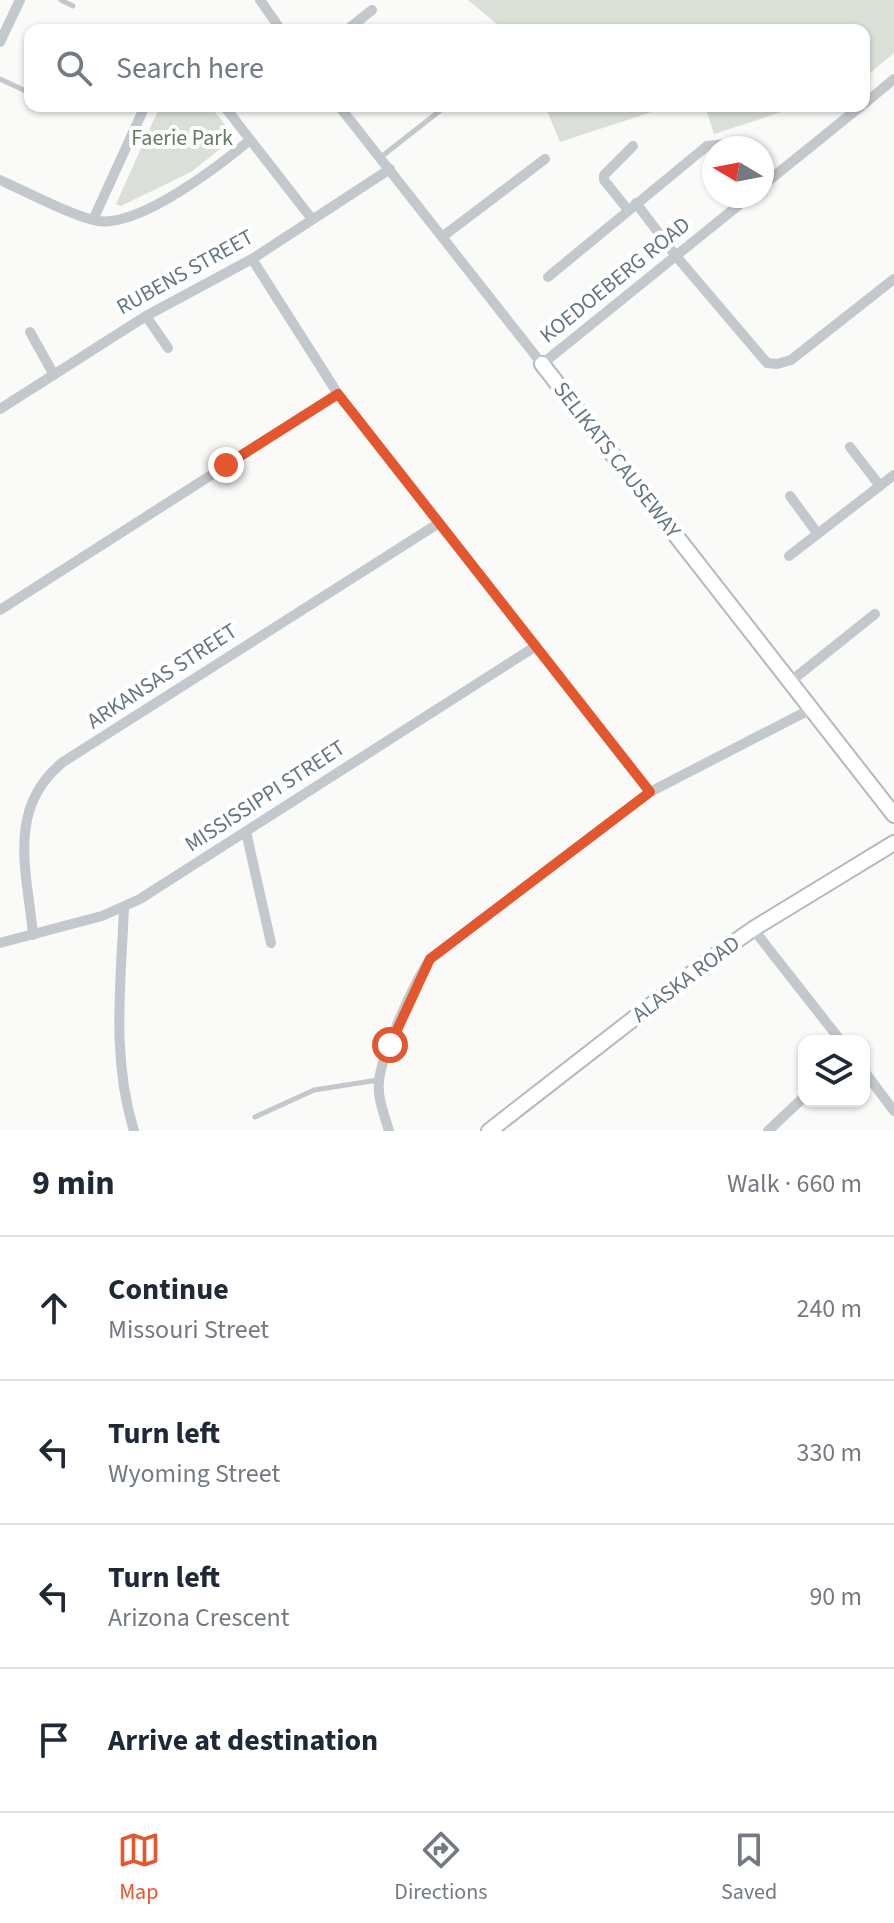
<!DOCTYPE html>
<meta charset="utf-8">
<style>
:root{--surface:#fff;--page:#f2f2f3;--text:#1f2937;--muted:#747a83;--line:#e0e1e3;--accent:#e4572e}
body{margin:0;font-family:"Source Sans 3",sans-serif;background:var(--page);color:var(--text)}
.controls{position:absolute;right:24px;bottom:24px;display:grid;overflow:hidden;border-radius:16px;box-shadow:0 2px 6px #0004}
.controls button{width:72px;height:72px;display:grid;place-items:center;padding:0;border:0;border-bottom:2px solid var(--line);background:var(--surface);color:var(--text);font:40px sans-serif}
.compass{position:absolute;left:702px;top:136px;width:72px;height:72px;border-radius:50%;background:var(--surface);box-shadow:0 2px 6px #0004;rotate:280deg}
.stop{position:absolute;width:24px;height:24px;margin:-18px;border:6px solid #e4572e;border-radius:50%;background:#fff}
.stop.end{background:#e4572e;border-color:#fff;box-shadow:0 2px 8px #0008}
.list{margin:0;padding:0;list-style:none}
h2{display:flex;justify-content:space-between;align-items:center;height:104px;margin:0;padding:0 32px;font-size:34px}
h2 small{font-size:26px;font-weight:400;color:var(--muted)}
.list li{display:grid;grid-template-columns:52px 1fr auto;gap:24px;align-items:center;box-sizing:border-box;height:144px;padding:0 32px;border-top:2px solid var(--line)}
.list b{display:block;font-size:30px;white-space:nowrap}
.list p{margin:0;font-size:26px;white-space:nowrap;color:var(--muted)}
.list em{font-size:26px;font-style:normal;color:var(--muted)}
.icon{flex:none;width:44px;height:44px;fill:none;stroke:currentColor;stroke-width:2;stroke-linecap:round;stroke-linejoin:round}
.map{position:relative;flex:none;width:894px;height:1131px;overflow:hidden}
.search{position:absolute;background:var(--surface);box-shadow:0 2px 6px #0004;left:24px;right:24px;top:24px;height:88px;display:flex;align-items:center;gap:20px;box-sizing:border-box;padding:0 28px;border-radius:16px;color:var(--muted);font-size:30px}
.sheet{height:680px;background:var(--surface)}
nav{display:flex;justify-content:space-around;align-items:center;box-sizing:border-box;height:112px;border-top:2px solid var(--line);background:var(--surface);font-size:22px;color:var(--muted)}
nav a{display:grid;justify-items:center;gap:4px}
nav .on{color:var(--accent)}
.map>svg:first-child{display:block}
.green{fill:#dadfd7}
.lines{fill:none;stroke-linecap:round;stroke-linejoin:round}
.secondary-casing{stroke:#b3babf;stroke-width:18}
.lane{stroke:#c3c8cc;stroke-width:5}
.street{stroke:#c3c8cc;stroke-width:10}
.secondary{stroke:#fff;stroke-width:14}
.route{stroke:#e4572e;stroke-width:10}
.labels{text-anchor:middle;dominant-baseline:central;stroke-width:8;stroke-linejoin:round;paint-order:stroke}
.park-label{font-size:22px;fill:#687a64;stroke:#fff}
.street-label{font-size:22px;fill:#657683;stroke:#fff}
</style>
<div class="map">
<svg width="894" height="1131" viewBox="0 0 894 1131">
<rect width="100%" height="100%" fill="#fafaf8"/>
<path class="green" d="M468,0H894V53L864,78V30H504Z
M160,106H210L235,137L191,172L121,206L116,204Z
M545,106H670L560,142Z
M705,106H800L714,134Z"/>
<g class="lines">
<defs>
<path id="secondary" d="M542,364L894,815
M489,1131L709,960L753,929L894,843"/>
</defs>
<use href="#secondary" class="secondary-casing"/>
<path class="lane" d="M61,0L73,6
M0,79L30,93
M381,157L446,106
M255,1117L314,1090L378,1080"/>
<path class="street" d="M260,0L281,30
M347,30L372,10
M0,42L20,0
M864,104L894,79
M224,106L312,219
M339,106L542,364L750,196
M0,180C25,191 74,217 98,221C140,227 219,166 250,140
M762,186L861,106
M636,203L676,256L767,363L777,364L791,360L894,279
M628,210L604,180V175L633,146
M93,220L145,106
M442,237L545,159
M252,259L338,394L650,792
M548,277L707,146L725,144
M146,316L168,348
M30,332L54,375
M0,409L146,316L252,259L390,169
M850,447L880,486
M790,496L818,534
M789,556L894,475
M0,610L338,394
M791,681L875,614
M246,832L271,943
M124,907C121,984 111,1056 134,1131
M753,929L841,1041
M33,935C27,871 6,808 63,762L439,523
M0,943L102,916L140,899L536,646
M864,1071L894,1111
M389,1131C385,1116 377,1098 379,1082C380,1057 415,981 430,959L650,792L811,709
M768,1131L804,1097"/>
<use href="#secondary" class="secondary"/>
</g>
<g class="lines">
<path class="route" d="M226,465L338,394L650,792L430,959L390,1045"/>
</g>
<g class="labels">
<g class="park-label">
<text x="182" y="138">Faerie Park</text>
</g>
<g class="street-label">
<text transform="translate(185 272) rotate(-29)">RUBENS STREET</text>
<text transform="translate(615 280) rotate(-39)">KOEDOEBERG ROAD</text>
<text transform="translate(617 460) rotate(52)">SELIKATS CAUSEWAY</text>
<text transform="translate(162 676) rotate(-33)">ARKANSAS STREET</text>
<text transform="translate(265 796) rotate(-33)">MISSISSIPPI STREET</text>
<text transform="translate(686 979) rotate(-37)">ALASKA ROAD</text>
</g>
</g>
</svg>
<div class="controls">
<button><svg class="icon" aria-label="layers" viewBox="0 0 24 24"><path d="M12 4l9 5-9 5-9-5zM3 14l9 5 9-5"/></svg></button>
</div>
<svg class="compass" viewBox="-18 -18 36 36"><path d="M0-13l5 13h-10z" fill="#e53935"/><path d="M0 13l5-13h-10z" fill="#747a83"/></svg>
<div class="stop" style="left:390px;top:1045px"></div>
<div class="stop end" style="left:226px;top:465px"></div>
<div class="search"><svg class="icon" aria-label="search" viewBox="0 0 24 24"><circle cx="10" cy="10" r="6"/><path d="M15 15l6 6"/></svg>Search here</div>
</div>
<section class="sheet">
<h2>9 min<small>Walk · 660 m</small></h2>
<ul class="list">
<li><svg class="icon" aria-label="ahead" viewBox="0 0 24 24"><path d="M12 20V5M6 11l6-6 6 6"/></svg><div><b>Continue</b><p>Missouri Street</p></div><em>240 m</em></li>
<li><svg class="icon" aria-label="left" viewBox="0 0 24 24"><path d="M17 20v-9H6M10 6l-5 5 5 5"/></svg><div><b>Turn left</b><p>Wyoming Street</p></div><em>330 m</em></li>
<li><svg class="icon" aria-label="left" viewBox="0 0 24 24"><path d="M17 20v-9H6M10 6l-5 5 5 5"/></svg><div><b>Turn left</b><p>Arizona Crescent</p></div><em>90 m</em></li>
<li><svg class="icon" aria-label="arrive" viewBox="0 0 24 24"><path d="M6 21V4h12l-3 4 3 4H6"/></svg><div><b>Arrive at destination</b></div></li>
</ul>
</section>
<nav>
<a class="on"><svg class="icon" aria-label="map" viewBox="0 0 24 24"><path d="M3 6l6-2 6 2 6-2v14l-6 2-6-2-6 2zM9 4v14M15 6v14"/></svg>Map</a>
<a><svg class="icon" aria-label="directions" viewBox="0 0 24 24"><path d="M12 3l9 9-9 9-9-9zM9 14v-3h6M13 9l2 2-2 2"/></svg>Directions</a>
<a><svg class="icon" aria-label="saved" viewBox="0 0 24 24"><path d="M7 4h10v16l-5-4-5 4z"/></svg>Saved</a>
</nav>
